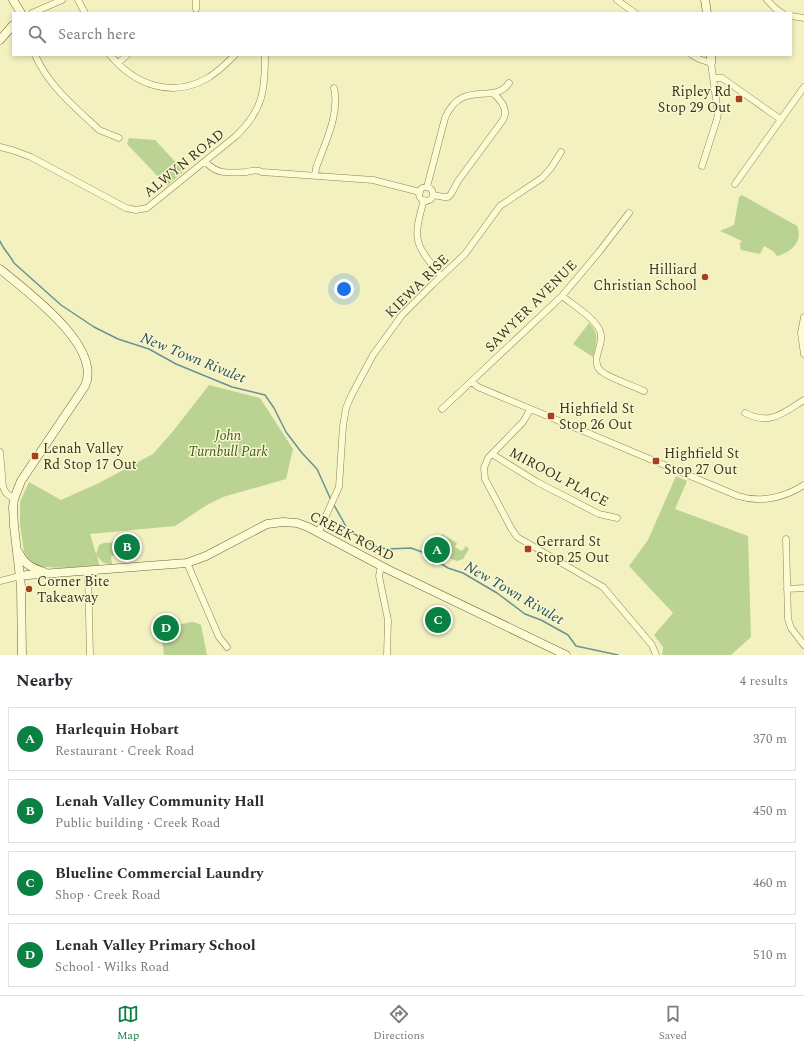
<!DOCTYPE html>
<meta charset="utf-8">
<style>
:root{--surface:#fff;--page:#f2f2f3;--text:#2b2b33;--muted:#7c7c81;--line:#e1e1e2;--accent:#0b8043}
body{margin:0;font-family:Spectral,serif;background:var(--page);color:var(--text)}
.you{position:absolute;left:344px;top:289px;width:14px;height:14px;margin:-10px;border:3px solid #fff;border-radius:50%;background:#1a73e8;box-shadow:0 0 0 6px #1a73e833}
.badge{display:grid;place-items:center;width:26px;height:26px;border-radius:50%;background:var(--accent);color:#fff;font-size:13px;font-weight:700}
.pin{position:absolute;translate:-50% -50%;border:2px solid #fff;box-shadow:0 1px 4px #0006}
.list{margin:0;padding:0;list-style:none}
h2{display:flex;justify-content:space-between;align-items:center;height:52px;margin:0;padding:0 16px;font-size:17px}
h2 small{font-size:13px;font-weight:400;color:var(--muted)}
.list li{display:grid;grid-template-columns:26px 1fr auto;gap:12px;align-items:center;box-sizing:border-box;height:64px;margin:0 8px 8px;padding:0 8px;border:1px solid var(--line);border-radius:0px}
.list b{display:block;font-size:15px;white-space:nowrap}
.list p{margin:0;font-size:13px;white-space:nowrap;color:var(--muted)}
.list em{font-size:13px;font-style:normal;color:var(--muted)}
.icon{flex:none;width:22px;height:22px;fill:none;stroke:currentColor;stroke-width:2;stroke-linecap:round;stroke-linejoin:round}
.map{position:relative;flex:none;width:804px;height:655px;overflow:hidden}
.search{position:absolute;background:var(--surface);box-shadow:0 2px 6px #0003;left:12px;right:12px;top:12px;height:44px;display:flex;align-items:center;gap:10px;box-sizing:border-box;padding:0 14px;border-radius:0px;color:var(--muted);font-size:15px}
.sheet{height:340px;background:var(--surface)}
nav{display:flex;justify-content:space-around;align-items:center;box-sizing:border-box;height:56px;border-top:1px solid var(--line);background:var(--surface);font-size:11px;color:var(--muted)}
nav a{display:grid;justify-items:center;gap:2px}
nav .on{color:var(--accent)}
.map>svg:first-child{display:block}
.green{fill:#bad292}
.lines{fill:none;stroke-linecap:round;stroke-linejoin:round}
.stream{stroke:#699393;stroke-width:1.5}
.street-casing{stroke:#8e8255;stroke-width:7}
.secondary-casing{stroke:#706339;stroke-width:9}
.street{stroke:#fcfbd4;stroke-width:6}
.secondary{stroke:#fcfbd4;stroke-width:8}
.poi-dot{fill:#a4411e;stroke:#f9f8d0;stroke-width:1.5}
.labels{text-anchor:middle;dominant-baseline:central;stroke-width:3;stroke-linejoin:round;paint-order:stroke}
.poi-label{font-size:14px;fill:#3c341c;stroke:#f9f8d0;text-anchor:start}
.street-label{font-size:14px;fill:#3c341c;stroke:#f9f8d0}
.park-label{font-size:14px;font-style:italic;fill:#3c5b20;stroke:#f9f8d0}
.water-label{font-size:15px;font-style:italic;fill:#29535d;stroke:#f9f8d0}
</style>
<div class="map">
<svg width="804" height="655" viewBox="0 0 804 655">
<rect width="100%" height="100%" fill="#f3f1c0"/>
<path class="green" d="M129,138L155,140L184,171L167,186L127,144Z
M742,195L797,226C804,242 790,253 777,256L773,251L764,246L760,254L741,250L740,248L741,246L739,245L742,241L720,231L734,225L739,197Z
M589,323C600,333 596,344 593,357L573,344Z
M209,385L260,398L293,449L286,479L223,497L207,505L175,526L90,534L96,554L99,545L104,543L117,542L118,555L111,556L112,564C104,564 101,562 97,555L99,565C75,567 57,570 33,565L24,552L20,524V502L29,482L61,500L99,483L153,454L174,430Z
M676,476L687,481L675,509L748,536L751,637L731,655H662L663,647L654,635L673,613L629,566L648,540Z
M442,534L457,543L455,547L462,551L466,546L469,549L463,559L457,561L449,558L452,553L448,548L436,541Z
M192,622L197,623L201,625L207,655H164L161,631L167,627Z"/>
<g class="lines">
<path class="stream" d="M0,241C3,249 10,255 14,263L61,305L94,327L118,339L149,349L176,364L232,387L265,395L274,408L286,432L302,453L317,469L331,500
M334,505L348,530L374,546L387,549L411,548L422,552L448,568L463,573L497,593L525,614L541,620L568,635L576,646L618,655"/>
<defs>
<path id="street" d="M78,0L85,13
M617,0L635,13
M767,0L776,9L782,13
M196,9V0
M32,13L62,0
M791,16L804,18
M35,55C48,84 71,104 94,125L99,130L119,138
M110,55C135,85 171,98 206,79C217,73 226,64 235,55
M692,55L699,59L711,63L718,113L717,119L702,166
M118,63L127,55
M713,78H722L780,119
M0,147L15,151L31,157L126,208L136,210L147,208L236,136C263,110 265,91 265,55
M205,161C216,175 230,173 246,172C252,171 256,169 262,172L373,180L420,192
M315,176L316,168C325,143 340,114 334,88
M735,184L804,87
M427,187L445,118C462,78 494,106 509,83
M419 194a7 7 0 1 1 14 0a7 7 0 1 1-14 0Z
M433,195L444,197H448L451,194L458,181L503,120C509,110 501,100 493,93
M424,200C412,241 415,244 441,276
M562,296C573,305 595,318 600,331C603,339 599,348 597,356C596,361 596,366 600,370C604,376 636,387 644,391
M804,317L801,333L804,354
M472,382L478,387L738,496C760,503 784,498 804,485
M442,409L562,296L599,252L629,213
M530,410L523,422L488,458L484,468L485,479L511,528L517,537L603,587L652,645L656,655
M745,413C770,426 783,413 804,400
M0,452L3,487L6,493L14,499
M492,454L537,482L599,514L617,518
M318,533L339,487L343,426L346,408L351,396L373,355L402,315L433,284L465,254L500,206L542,178L551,168L561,152
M786,539L788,619L791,628L804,645
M187,563L219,637L227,647
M381,566L379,576L388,620L387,655
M88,571L90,655
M0,581L20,576
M787,589L804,588"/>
<path id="secondary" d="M13,0L21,13
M705,0L707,13
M0,40L13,25
M711,63V55
M0,269C26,291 103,346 85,386L21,481L14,499L13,507L14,526L21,586L22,655
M19,553C25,565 32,568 44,572
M20,576L28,575L187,563L206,556L267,524L283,522L297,523L308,527L387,569L566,655"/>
</defs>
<use href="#street" class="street-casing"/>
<use href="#secondary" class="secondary-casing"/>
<use href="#street" class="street"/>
<use href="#secondary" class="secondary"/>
</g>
<g class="poi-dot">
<rect x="735" y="95" width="8" height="8" rx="2"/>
<circle cx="705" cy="277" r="4"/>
<rect x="547" y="412" width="8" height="8" rx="2"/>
<rect x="31" y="452" width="8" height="8" rx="2"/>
<rect x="652" y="457" width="8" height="8" rx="2"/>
<rect x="524" y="545" width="8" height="8" rx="2"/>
<circle cx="29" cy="589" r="4"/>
</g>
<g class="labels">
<g class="poi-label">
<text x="731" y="91" text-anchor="end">Ripley Rd<tspan x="731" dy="16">Stop 29 Out</tspan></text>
<text x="697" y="269" text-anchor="end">Hilliard<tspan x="697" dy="16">Christian School</tspan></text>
<text x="559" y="408">Highfield St<tspan x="559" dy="16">Stop 26 Out</tspan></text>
<text x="43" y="448">Lenah Valley<tspan x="43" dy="16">Rd Stop 17 Out</tspan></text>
<text x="664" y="453">Highfield St<tspan x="664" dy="16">Stop 27 Out</tspan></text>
<text x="536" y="541">Gerrard St<tspan x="536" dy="16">Stop 25 Out</tspan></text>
<text x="37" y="581">Corner Bite<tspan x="37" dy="16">Takeaway</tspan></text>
</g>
<g class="street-label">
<text transform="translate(184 163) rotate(-39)">ALWYN ROAD</text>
<text transform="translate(417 286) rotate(-45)">KIEWA RISE</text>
<text transform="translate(531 306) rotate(-45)">SAWYER AVENUE</text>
<text transform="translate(559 477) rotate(28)">MIROOL PLACE</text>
<text transform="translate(352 536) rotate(27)">CREEK ROAD</text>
</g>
<g class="park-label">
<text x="228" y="435">John<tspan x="228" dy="16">Turnbull Park</tspan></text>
</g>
<g class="water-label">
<text transform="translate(193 358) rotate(22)">New Town Rivulet</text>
<text transform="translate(514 593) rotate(30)">New Town Rivulet</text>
</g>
</g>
</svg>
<div class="you"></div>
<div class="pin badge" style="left:437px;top:550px">A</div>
<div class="pin badge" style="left:127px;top:547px">B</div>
<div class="pin badge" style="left:438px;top:620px">C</div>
<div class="pin badge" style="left:166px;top:628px">D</div>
<div class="search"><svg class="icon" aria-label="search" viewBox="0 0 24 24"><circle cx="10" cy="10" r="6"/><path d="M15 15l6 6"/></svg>Search here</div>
</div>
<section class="sheet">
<h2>Nearby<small>4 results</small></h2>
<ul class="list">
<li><span class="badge">A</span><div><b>Harlequin Hobart</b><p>Restaurant · Creek Road</p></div><em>370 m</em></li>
<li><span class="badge">B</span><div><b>Lenah Valley Community Hall</b><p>Public building · Creek Road</p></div><em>450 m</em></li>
<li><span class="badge">C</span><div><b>Blueline Commercial Laundry</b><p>Shop · Creek Road</p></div><em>460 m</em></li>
<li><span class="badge">D</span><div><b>Lenah Valley Primary School</b><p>School · Wilks Road</p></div><em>510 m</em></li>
</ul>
</section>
<nav>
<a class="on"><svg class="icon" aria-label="map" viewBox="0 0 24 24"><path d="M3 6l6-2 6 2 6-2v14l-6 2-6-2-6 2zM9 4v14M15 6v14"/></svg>Map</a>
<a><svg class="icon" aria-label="directions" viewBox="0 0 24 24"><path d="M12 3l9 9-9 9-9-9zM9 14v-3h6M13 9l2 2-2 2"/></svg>Directions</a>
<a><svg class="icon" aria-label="saved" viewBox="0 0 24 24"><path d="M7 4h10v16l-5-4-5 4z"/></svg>Saved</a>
</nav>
